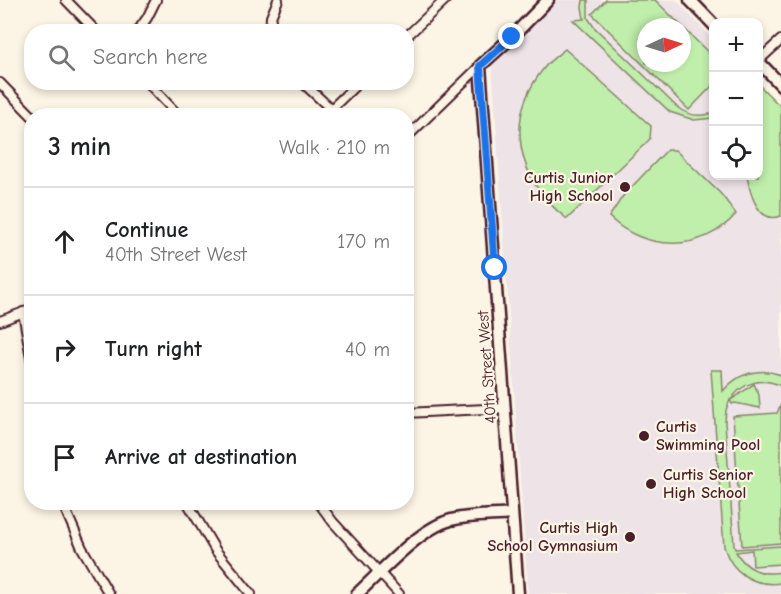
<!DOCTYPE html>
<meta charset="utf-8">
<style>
:root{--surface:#fff;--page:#f6f6f6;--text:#202124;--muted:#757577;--line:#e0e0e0}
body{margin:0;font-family:"Comic Neue",sans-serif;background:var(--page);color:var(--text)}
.controls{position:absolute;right:18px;top:18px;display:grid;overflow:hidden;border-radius:12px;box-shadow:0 3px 9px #0003}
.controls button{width:54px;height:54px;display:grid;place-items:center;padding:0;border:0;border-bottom:2px solid var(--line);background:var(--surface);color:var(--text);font:30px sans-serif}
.compass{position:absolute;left:637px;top:18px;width:54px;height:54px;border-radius:50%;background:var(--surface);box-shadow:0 3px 9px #0003;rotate:86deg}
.stop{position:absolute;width:18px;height:18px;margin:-14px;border:4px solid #1a73e8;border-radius:50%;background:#fff}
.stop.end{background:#1a73e8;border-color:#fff;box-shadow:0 2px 6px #0008}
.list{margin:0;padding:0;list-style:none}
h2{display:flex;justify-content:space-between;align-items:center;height:78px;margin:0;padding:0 24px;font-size:26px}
h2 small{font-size:20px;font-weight:400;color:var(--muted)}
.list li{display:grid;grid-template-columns:39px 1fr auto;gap:18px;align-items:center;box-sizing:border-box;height:108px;padding:0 24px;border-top:2px solid var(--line)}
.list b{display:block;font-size:22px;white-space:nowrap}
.list p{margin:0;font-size:20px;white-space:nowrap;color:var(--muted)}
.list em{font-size:20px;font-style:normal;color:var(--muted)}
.icon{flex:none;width:33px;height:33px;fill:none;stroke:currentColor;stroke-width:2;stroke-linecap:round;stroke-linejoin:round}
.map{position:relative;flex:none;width:781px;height:594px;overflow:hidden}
.search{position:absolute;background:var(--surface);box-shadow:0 3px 9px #0003;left:24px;top:24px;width:390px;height:66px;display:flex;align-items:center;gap:15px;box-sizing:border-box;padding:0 21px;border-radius:24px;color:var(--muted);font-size:22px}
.panel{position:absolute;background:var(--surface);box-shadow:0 3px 9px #0003;left:24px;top:108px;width:390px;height:402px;border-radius:24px}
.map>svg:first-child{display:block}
.built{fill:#eee3e7;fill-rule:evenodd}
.green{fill:#c0eeab;stroke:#85866b;stroke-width:1.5;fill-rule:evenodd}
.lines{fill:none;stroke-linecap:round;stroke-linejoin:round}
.street-casing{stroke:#4a1f2b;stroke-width:12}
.secondary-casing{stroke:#4a1f2b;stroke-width:15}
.street{stroke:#fcf5e5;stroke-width:8}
.secondary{stroke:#fcf5e5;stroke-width:10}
.route{stroke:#1a73e8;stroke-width:8}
.poi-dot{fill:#4a1f2b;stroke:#fcf5e5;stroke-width:2}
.labels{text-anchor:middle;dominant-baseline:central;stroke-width:4.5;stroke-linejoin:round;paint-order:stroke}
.poi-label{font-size:16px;font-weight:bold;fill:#4a1f2b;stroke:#fcf5e5;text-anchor:end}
.street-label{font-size:16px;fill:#4a1f2b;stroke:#fcf5e5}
</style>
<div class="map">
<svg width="781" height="594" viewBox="0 0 781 594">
<rect width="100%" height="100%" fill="#fcf5e5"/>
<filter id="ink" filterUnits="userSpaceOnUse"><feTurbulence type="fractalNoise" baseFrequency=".0167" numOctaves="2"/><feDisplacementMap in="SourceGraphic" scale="12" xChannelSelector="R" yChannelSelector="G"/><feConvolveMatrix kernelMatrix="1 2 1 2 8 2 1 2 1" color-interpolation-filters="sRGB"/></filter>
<g filter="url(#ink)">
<path class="built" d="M558,0H676L713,39L714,176H747L752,194L774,219L781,216V594H528L492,64ZM646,27H682V63H646Z"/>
<path class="green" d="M583,0H588V18L594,27L677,107C688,116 701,117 713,113V118L694,120L670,112L573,20L584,19L582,7Z
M606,0H655L713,57V85L689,110L592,14ZM646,27H682V63H646Z
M565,49L651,126L650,139L567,219C517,180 503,119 544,68C550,60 558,55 565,49Z
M759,85L781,107V216C758,225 750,193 747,176H758Z
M667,150H675L721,194L736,214C703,253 645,252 609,217L623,196Z
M711,370H722L723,391C738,373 759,367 781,375V386C762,377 742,382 731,400L754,384L759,395L760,408L735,403L732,404L730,400L726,410L725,422L734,545L735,549L781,546V564L753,566L752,550L736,552C746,569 762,576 781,572V583C754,587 732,573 724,547Z
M781,404V543L742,546L733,416L777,413Z"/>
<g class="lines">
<defs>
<path id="street" d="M66,0L97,32
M137,32L147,18L156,0
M270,32L271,17L278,0
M406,37L445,0
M758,61L781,40
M147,82L179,116
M302,82L331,109
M0,83L32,116
M324,116L359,82
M406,138L480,66
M23,312L32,364
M0,321L32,309
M406,413L505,408
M62,502L82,548L109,594
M187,502L216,551L251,594
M318,502L333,522L399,594"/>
<path id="secondary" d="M690,0L714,25
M758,61L781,85
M357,594C381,572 420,528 451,520C471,515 492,516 512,514
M518,594L480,66L512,37L548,0"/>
</defs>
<use href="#street" class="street-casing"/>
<use href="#secondary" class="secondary-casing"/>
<use href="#street" class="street"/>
<use href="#secondary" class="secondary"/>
</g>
</g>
<g class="lines" filter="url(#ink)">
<path class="route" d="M495,268L480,66L512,37"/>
</g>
<g class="poi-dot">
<circle cx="625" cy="187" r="6"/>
<circle cx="644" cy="436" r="6"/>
<circle cx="651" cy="484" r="6"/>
<circle cx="630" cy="537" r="6"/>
</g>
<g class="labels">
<g class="poi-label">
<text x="613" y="178">Curtis Junior<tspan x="613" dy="18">High School</tspan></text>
<text x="656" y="427" text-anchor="start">Curtis<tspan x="656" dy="18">Swimming Pool</tspan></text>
<text x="663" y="475" text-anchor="start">Curtis Senior<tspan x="663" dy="18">High School</tspan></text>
<text x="618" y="528">Curtis High<tspan x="618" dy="18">School Gymnasium</tspan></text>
</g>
<g class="street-label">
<text transform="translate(487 367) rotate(-94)">40th Street West</text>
</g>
</g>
</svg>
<div class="controls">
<button>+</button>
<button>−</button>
<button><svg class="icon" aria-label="locate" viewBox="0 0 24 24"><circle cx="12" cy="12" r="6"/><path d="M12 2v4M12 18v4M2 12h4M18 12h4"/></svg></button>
</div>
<svg class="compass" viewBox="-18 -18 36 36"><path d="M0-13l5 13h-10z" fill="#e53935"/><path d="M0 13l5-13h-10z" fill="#757577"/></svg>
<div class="stop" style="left:495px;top:268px"></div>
<div class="stop end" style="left:512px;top:37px"></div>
<div class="search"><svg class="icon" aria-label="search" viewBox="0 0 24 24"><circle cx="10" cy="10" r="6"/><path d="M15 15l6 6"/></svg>Search here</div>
<section class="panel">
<h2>3 min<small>Walk · 210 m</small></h2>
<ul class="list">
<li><svg class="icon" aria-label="ahead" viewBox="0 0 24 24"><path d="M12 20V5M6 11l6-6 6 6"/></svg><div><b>Continue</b><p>40th Street West</p></div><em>170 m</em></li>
<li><svg class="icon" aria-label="right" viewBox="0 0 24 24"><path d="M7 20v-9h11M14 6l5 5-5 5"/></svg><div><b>Turn right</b></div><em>40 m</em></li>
<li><svg class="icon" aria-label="arrive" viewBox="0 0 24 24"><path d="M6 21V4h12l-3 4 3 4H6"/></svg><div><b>Arrive at destination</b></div></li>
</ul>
</section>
</div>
